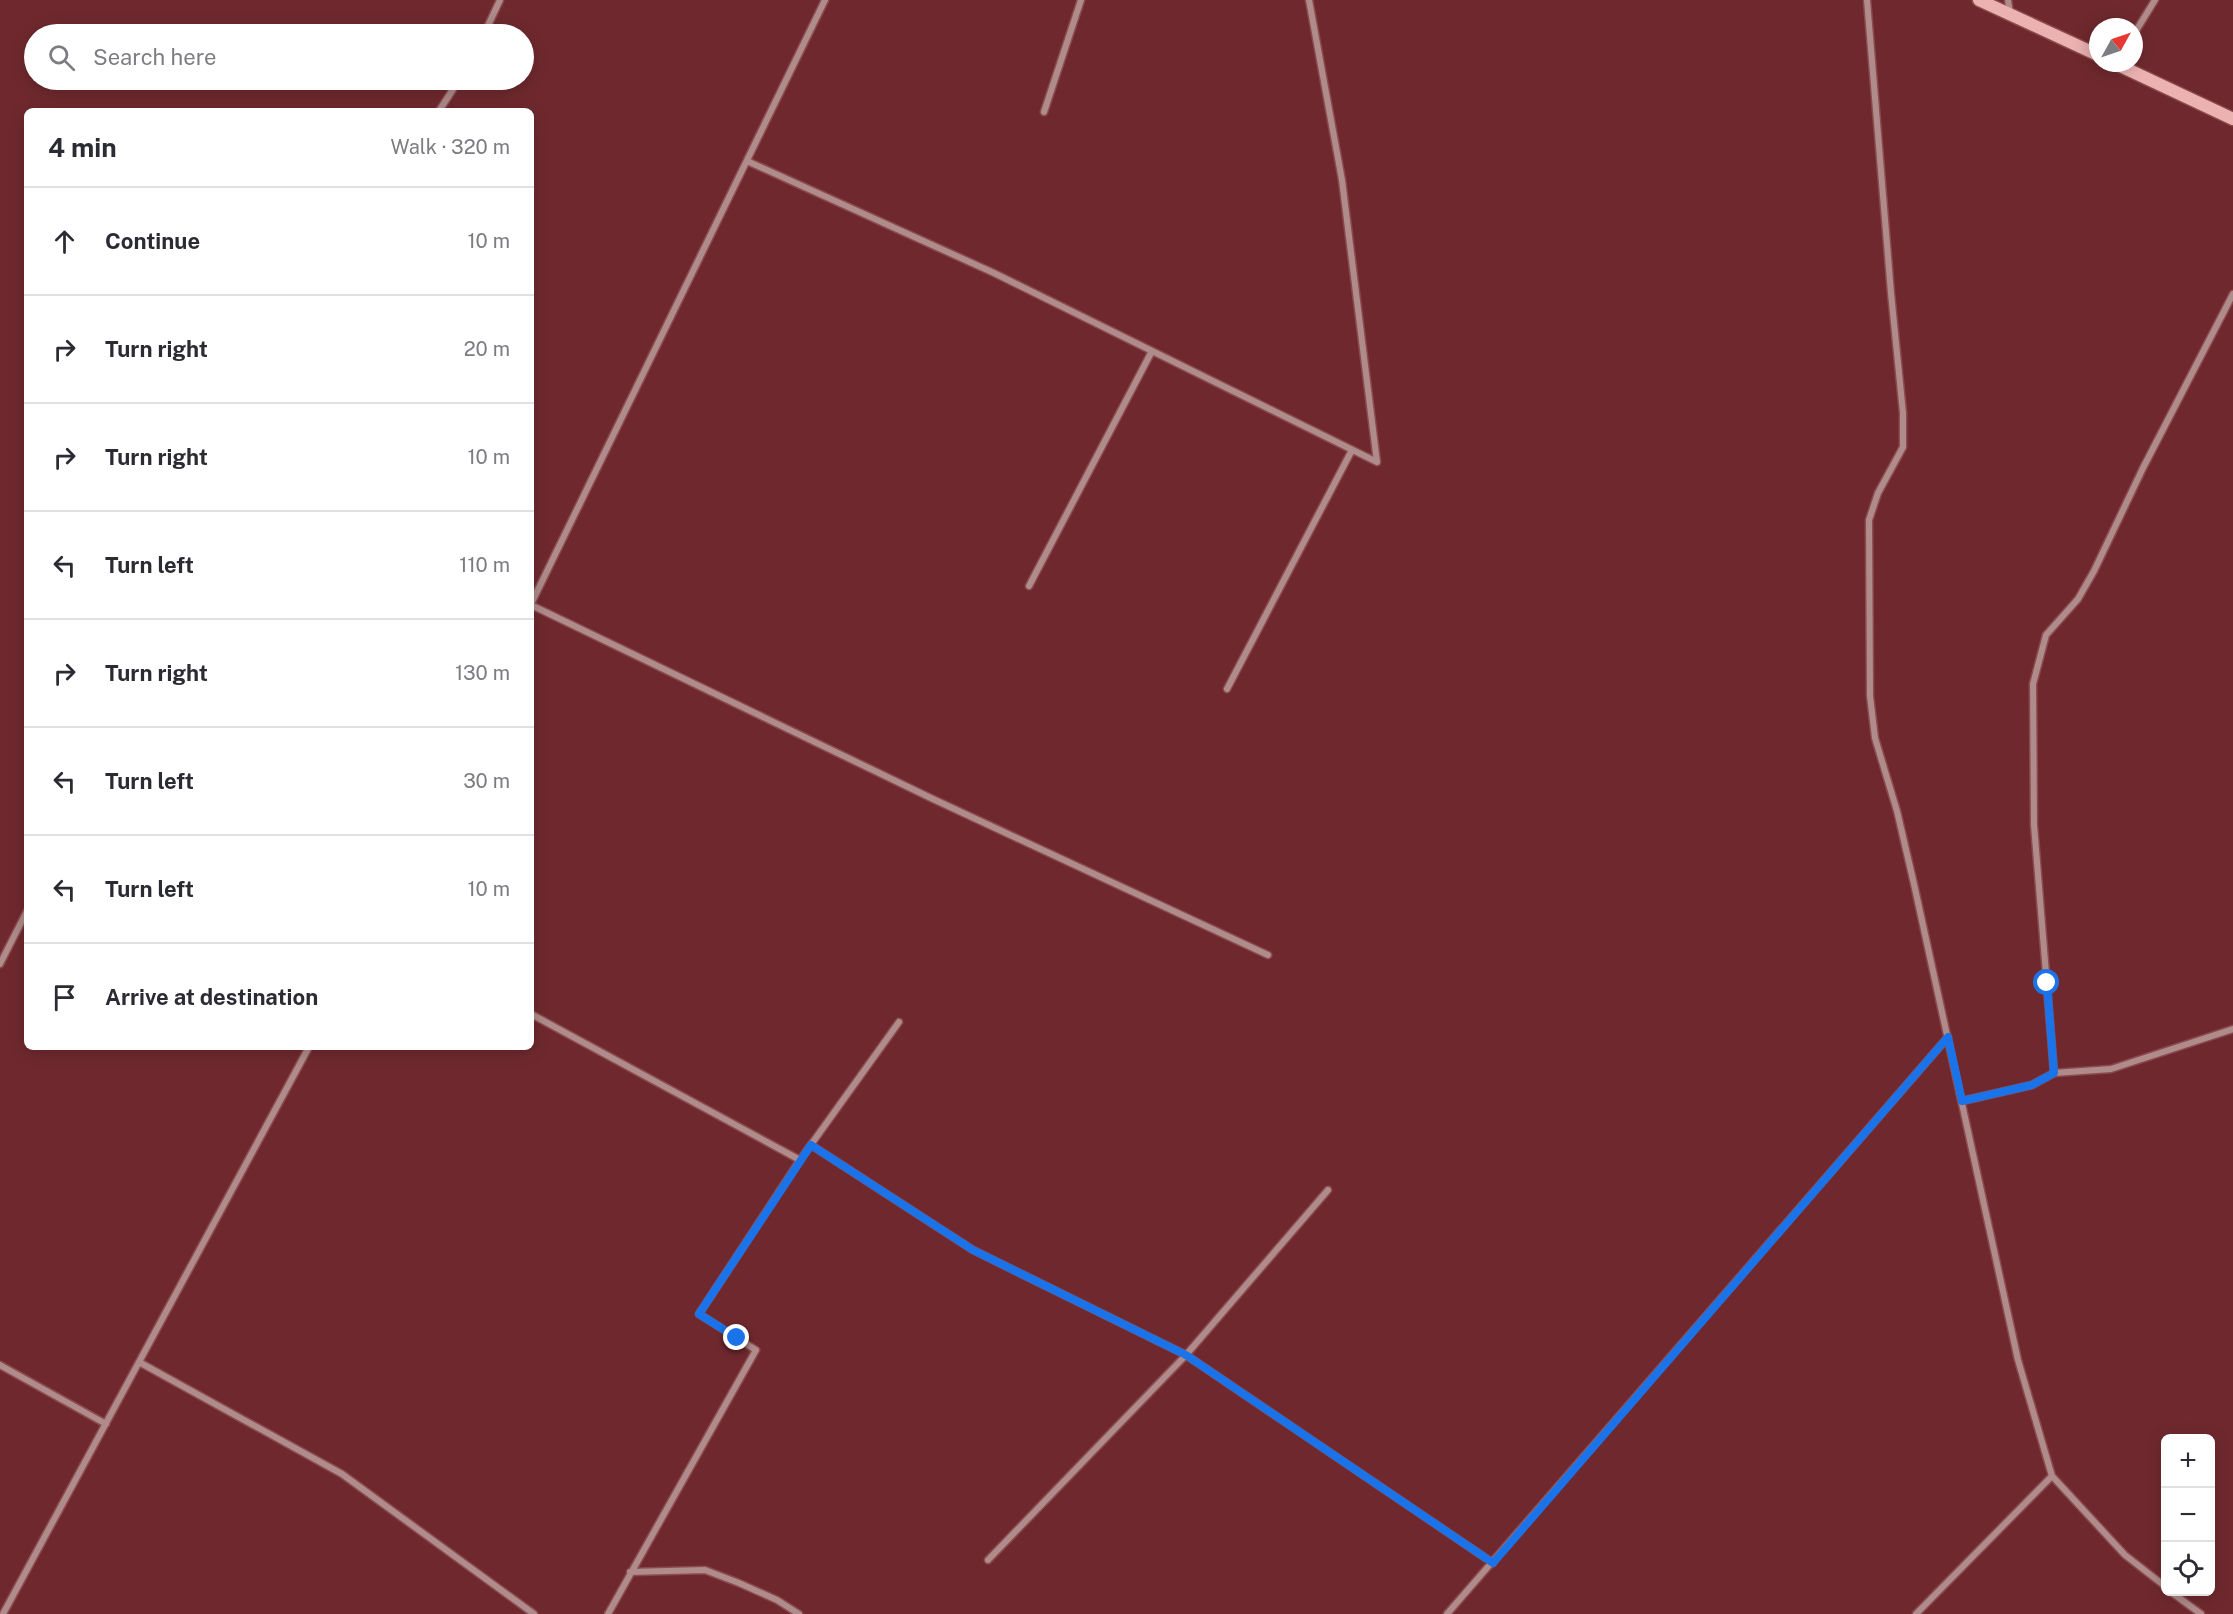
<!DOCTYPE html>
<meta charset="utf-8">
<style>
:root{--surface:#fff;--page:#f7f7f7;--text:#2b2b33;--muted:#7c7c81;--line:#e1e1e2}
body{margin:0;font-family:"Public Sans",sans-serif;background:var(--page);color:var(--text)}
.controls{position:absolute;right:18px;bottom:18px;display:grid;overflow:hidden;border-radius:9px;box-shadow:0 3px 15px #0003}
.controls button{width:54px;height:54px;display:grid;place-items:center;padding:0;border:0;border-bottom:2px solid var(--line);background:var(--surface);color:var(--text);font:30px sans-serif}
.compass{position:absolute;left:2089px;top:18px;width:54px;height:54px;border-radius:50%;background:var(--surface);box-shadow:0 3px 15px #0003;rotate:50deg}
.stop{position:absolute;width:18px;height:18px;margin:-14px;border:4px solid #1a73e8;border-radius:50%;background:#fff}
.stop.end{background:#1a73e8;border-color:#fff;box-shadow:0 2px 6px #0008}
.list{margin:0;padding:0;list-style:none}
h2{display:flex;justify-content:space-between;align-items:center;height:78px;margin:0;padding:0 24px;font-size:26px}
h2 small{font-size:20px;font-weight:400;color:var(--muted)}
.list li{display:grid;grid-template-columns:39px 1fr auto;gap:18px;align-items:center;box-sizing:border-box;height:108px;padding:0 24px;border-top:2px solid var(--line)}
.list b{display:block;font-size:22px;white-space:nowrap}
.list em{font-size:20px;font-style:normal;color:var(--muted)}
.icon{flex:none;width:33px;height:33px;fill:none;stroke:currentColor;stroke-width:2;stroke-linecap:round;stroke-linejoin:round}
.map{position:relative;flex:none;width:2233px;height:1614px;overflow:hidden}
.search{position:absolute;background:var(--surface);box-shadow:0 3px 15px #0003;left:24px;top:24px;width:510px;height:66px;display:flex;align-items:center;gap:15px;box-sizing:border-box;padding:0 21px;border-radius:33px;color:var(--muted);font-size:22px}
.panel{position:absolute;background:var(--surface);box-shadow:0 3px 15px #0003;left:24px;top:108px;width:510px;height:942px;border-radius:9px}
.map>svg:first-child{display:block}
.lines{fill:none;stroke-linecap:round;stroke-linejoin:round}
.street-casing{stroke:#8b4a4e;stroke-width:9}
.secondary-casing{stroke:#8b4a4e;stroke-width:15}
.street{stroke:#af8b8b;stroke-width:6}
.secondary{stroke:#ecb2b2;stroke-width:12}
.route{stroke:#1a73e8;stroke-width:8}
</style>
<div class="map">
<svg width="2233" height="1614" viewBox="0 0 2233 1614">
<rect width="100%" height="100%" fill="#6f292e"/>
<g class="lines">
<defs>
<path id="street" d="M1309,0L1342,180L1377,462
M1867,0L1891,293L1903,413V447L1878,493L1869,520L1870,696L1875,738L1897,811L1914,884L2018,1360L2052,1476L2125,1555L2166,1587
M2008,0L2010,14
M484,34L500,0
M2134,34L2155,0
M439,111L459,80
M1044,112L1081,0
M747,161L994,273L1377,462
M1029,586L1152,351
M531,604L825,0
M531,605L933,799L1268,955
M1227,689L1352,450
M0,964L27,911
M531,1014L800,1160L699,1314L756,1350L608,1614
M2054,1073L2034,825L2033,684L2046,635L2078,599L2094,571L2143,468L2233,294
M1962,1101L2032,1085L2054,1073L2111,1069L2233,1029
M811,1145L973,1250L1186,1355L1493,1563
M800,1160L899,1022
M139,1362L342,1474L534,1614
M0,1365L106,1424
M988,1560L1186,1355L1328,1190
M630,1572L705,1570L739,1583L777,1600L799,1614
M2171,1592L2201,1614
M3,1614L309,1047
M1447,1614L1948,1037
M1916,1614L2052,1476"/>
<path id="secondary" d="M1979,0L2098,55
M2114,63L2233,119"/>
</defs>
<use href="#street" class="street-casing"/>
<use href="#secondary" class="secondary-casing"/>
<use href="#street" class="street"/>
<use href="#secondary" class="secondary"/>
</g>
<g class="lines">
<path class="route" d="M737,1338L699,1314L811,1145L973,1250L1186,1355L1493,1563L1948,1037L1962,1101L2032,1085L2054,1073L2047,983"/>
</g>
</svg>
<div class="controls">
<button>+</button>
<button>−</button>
<button><svg class="icon" aria-label="locate" viewBox="0 0 24 24"><circle cx="12" cy="12" r="6"/><path d="M12 2v4M12 18v4M2 12h4M18 12h4"/></svg></button>
</div>
<svg class="compass" viewBox="-18 -18 36 36"><path d="M0-13l5 13h-10z" fill="#e53935"/><path d="M0 13l5-13h-10z" fill="#7c7c81"/></svg>
<div class="stop" style="left:2047px;top:983px"></div>
<div class="stop end" style="left:737px;top:1338px"></div>
<div class="search"><svg class="icon" aria-label="search" viewBox="0 0 24 24"><circle cx="10" cy="10" r="6"/><path d="M15 15l6 6"/></svg>Search here</div>
<section class="panel">
<h2>4 min<small>Walk · 320 m</small></h2>
<ul class="list">
<li><svg class="icon" aria-label="ahead" viewBox="0 0 24 24"><path d="M12 20V5M6 11l6-6 6 6"/></svg><div><b>Continue</b></div><em>10 m</em></li>
<li><svg class="icon" aria-label="right" viewBox="0 0 24 24"><path d="M7 20v-9h11M14 6l5 5-5 5"/></svg><div><b>Turn right</b></div><em>20 m</em></li>
<li><svg class="icon" aria-label="right" viewBox="0 0 24 24"><path d="M7 20v-9h11M14 6l5 5-5 5"/></svg><div><b>Turn right</b></div><em>10 m</em></li>
<li><svg class="icon" aria-label="left" viewBox="0 0 24 24"><path d="M17 20v-9H6M10 6l-5 5 5 5"/></svg><div><b>Turn left</b></div><em>110 m</em></li>
<li><svg class="icon" aria-label="right" viewBox="0 0 24 24"><path d="M7 20v-9h11M14 6l5 5-5 5"/></svg><div><b>Turn right</b></div><em>130 m</em></li>
<li><svg class="icon" aria-label="left" viewBox="0 0 24 24"><path d="M17 20v-9H6M10 6l-5 5 5 5"/></svg><div><b>Turn left</b></div><em>30 m</em></li>
<li><svg class="icon" aria-label="left" viewBox="0 0 24 24"><path d="M17 20v-9H6M10 6l-5 5 5 5"/></svg><div><b>Turn left</b></div><em>10 m</em></li>
<li><svg class="icon" aria-label="arrive" viewBox="0 0 24 24"><path d="M6 21V4h12l-3 4 3 4H6"/></svg><div><b>Arrive at destination</b></div></li>
</ul>
</section>
</div>
